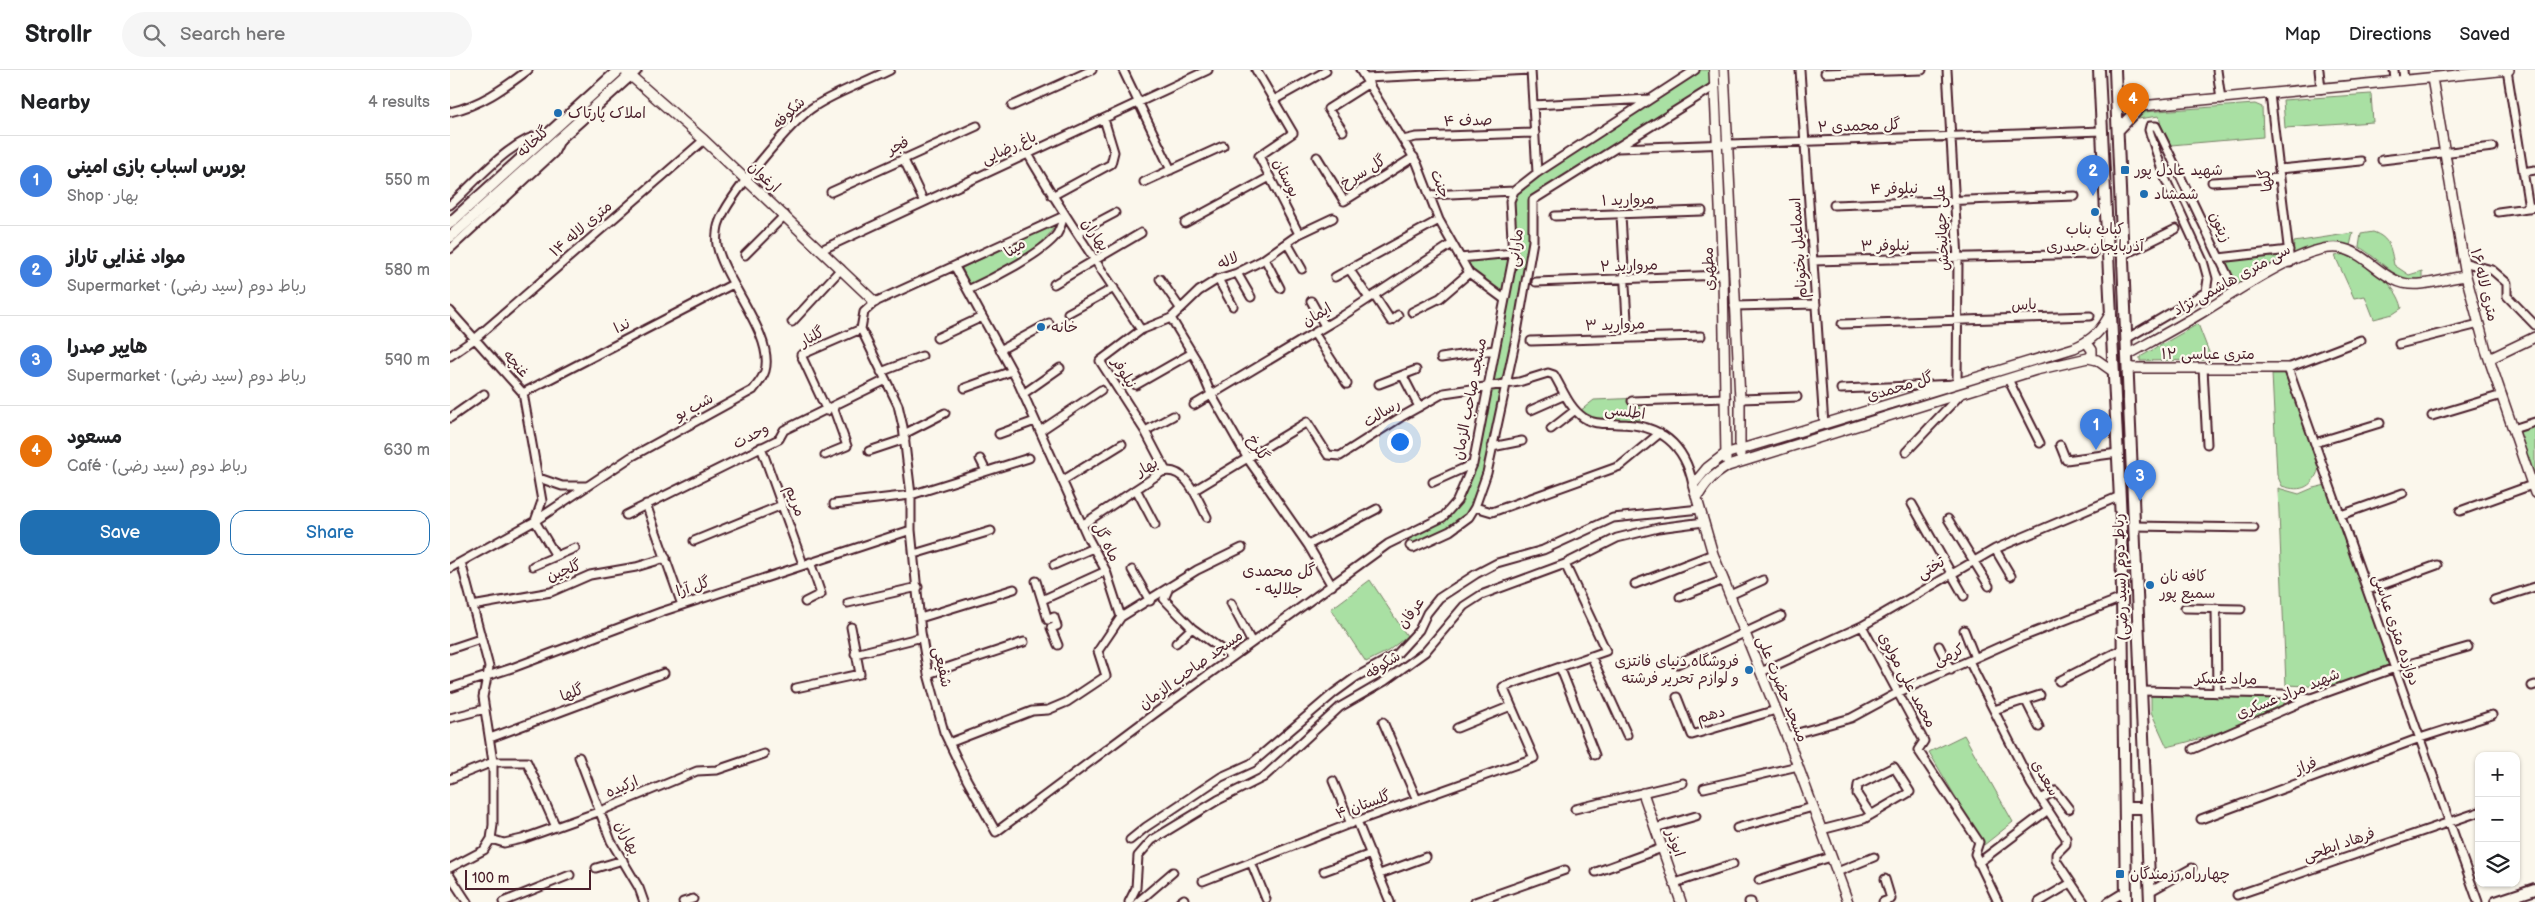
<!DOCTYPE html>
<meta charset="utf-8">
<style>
:root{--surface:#fff;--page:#f6f6f6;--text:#202124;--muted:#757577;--line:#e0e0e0;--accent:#1f6fb2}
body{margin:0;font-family:"Balsamiq Sans","Playpen Sans Arabic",sans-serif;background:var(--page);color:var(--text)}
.controls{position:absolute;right:15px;bottom:15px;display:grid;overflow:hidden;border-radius:10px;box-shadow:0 1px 4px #0004}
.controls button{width:45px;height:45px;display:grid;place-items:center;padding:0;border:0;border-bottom:1px solid var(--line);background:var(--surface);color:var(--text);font:25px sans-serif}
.scale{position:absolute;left:15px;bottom:12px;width:126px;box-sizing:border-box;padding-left:5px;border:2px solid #4a1f2b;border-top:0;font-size:14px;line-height:18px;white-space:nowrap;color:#4a1f2b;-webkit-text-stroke:4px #fbf7ec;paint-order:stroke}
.you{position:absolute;left:949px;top:371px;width:18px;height:18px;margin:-12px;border:4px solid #fff;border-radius:50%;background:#1a73e8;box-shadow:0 0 0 8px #1a73e833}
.badge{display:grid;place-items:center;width:32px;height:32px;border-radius:50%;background:var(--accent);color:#fff;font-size:16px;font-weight:700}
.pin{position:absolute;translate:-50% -41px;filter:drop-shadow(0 1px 2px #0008)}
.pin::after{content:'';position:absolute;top:26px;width:18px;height:15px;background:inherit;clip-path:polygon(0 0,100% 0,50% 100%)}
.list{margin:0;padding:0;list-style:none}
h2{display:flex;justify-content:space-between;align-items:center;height:65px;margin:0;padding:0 20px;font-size:21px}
h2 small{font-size:16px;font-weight:400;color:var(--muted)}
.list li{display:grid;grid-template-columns:32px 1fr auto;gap:15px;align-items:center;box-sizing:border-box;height:90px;padding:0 20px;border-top:1px solid var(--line)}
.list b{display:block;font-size:19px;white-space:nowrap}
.list p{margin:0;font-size:16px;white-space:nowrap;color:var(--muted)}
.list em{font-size:16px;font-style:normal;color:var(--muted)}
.actions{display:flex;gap:10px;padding:15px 20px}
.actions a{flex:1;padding:11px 0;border:1px solid var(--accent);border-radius:15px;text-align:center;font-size:18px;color:var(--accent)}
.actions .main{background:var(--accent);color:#fff}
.icon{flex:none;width:28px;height:28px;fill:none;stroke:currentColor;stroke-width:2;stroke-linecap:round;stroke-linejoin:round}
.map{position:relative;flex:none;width:2085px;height:832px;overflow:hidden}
header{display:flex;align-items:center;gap:30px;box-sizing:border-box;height:70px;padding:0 25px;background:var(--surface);border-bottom:1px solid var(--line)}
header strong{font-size:24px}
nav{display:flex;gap:28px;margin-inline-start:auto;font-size:18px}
.search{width:350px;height:45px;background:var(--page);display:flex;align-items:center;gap:12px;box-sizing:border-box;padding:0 18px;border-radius:28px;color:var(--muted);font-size:19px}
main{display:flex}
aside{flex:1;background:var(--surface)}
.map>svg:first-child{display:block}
.green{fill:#a9e0a3;stroke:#7a8067}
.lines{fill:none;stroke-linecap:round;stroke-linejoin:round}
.minor-casing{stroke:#4a1f2b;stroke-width:11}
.tertiary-casing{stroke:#4a1f2b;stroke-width:12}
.secondary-casing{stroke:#4a1f2b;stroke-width:14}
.minor{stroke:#fbf7ec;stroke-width:7}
.tertiary{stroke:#fbf7ec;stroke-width:9}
.secondary{stroke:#fbf7ec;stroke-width:10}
.poi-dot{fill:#1f6fb2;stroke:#fbf7ec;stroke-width:2}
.labels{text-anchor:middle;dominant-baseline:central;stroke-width:4.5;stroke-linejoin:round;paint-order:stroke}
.poi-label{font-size:15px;fill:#4a1f2b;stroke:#fbf7ec;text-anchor:start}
.street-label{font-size:15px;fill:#4a1f2b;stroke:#fbf7ec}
.neighbourhood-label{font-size:16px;fill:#4a1f2b;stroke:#fbf7ec}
</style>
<header>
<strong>Strollr</strong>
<div class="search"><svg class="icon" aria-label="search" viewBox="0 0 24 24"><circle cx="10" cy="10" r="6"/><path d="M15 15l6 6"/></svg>Search here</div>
<nav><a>Map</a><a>Directions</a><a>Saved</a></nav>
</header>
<main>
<aside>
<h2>Nearby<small>4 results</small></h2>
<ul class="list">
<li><span class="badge" style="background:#3f7fe0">1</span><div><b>بورس اسباب بازی امینی</b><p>Shop · بهار</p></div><em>550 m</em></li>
<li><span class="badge" style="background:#3f7fe0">2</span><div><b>مواد غذایی تاراز</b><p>Supermarket · رباط دوم (سید رضی)</p></div><em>580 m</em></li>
<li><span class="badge" style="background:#3f7fe0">3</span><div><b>هایپر صدرا</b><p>Supermarket · رباط دوم (سید رضی)</p></div><em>590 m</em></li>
<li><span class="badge" style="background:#e8710a">4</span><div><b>مسعود</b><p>Café · رباط دوم (سید رضی)</p></div><em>630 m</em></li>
</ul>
<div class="actions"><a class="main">Save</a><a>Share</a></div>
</aside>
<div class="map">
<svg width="2085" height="832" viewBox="0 0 2085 832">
<rect width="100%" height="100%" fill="#fbf7ec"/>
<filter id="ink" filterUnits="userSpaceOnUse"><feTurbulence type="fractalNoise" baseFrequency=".02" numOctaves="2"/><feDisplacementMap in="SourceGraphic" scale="10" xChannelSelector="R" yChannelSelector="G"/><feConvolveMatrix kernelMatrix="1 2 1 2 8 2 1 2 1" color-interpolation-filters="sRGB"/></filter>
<g filter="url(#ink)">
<path class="green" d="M1249,0H1261L1263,15L1085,126L1081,171L1055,312L1041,313L1065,191L1062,131L1067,122L1087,106Z
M1921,24L1923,52L1835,58L1833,30Z
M1805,34L1812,37L1813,67L1721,75L1711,56L1709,46L1688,49L1694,42Z
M607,153C590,182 551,202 520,215L512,198Z
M1923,162C1940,168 1941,179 1944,195L1959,205L1972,201V210C1945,213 1931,189 1909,177L1911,164Z
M1903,163L1900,176L1843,188L1844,172Z
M1895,184C1916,191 1948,215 1952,238L1943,244L1924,249L1915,226L1904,228L1885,186Z
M1061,186L1053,226L1021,202L1013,189Z
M1830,186L1831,194L1787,218L1774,190Z
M1748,254L1762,290L1690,291V287Z
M1822,304H1835L1870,395C1864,417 1852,423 1832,416L1827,405Z
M1040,316H1055L1024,437L1008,454L966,475L961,474L956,466L995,447L1024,396Z
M1191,328L1190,350L1142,348L1130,341L1144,330Z
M2085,352V423L2063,359Z
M1876,415L1939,595L1878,617L1836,615L1828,418L1849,424L1863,418Z
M920,510L957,566L938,581L916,592L881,539Z
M1701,626L1835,627L1834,635C1795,653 1759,668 1717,677L1701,642Z
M1514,665L1563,752L1534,775L1479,682Z"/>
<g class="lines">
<defs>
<path id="minor" d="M673,0L721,100
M806,0L843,63L809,86L849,164
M910,0L967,93L989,150L1019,203L1054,229
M1081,0L1087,103
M1350,0L1374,355
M1767,0L1771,29
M1869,0L1871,19
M1944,0L1945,11
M1953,0L1954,10
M2057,0L2079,138
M1375,3L1472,0
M916,8L1081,0
M1820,24L1840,193
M824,30L876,1
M1083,35L1200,29
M562,36L642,0
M0,42C31,35 53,19 78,0
M893,61L878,39L919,13
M953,70L966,67L1085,63
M1168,78L1652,61
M578,84C613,145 653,201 691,260
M867,87L894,131L964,87
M453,88L474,132
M1932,90L2043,77
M1829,99L1911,91
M2073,102L2085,100
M694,112L773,76
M1762,112L1830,108
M381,122L527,56
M979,125L1064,121
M602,126L661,94L664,82L654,49
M0,135C29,109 60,69 99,62
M1384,135L1625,126
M2048,142L2085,137
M1171,145L1178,268
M614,146L425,232L414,242L411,259L448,335L453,357L461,425V460L471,562L478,604L494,662L517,710L546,762L704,644L938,474L993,447L1007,431L1023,394L1063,188L1060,131L1064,121L1087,103L1245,0
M1105,146L1252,141
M735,153L820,107
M629,162L665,143
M837,173L852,199
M0,179L104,83L111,69
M371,180L758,0
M295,185L335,145
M1673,185L1726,159
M1010,188L1063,183
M1769,188L1839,180
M815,189L830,218
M1363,191L1643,184
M2013,192L2042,200L2057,213V226L2085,255
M899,199L919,228
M787,203L801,227
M885,207L989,150
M710,209L730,238
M768,209L783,236
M1086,212L1273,205
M604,214L691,163
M518,220C540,210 594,183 607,164C610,159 612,152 614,146
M924,225L941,251L948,245
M861,231L875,256
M1284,236L1366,234
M0,241L73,323L92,431L85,451L106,486
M962,242L990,228L1019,203
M618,243L664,218
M721,248L747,291L761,324L798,389L858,475L882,516
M342,252L391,199
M1392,254L1640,246
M864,263L897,314
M487,268L532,247
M1676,269L1756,222L1758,209L1753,191L1714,106L1699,60L1700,56H1706L1713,70L1785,221
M1911,270L1838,298L2028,832
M1081,271L1251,266
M1949,274L2029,254
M550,280L599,253
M0,286L26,268L254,70
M991,288L1044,280
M1753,298L1757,374
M431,302L472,286
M953,306L969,337
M1558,309L1590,373
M929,314L966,300
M686,315L742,283
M515,318L562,301
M1391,319L1507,314L1508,189L1497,0
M73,323L283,214
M573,324L610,298
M1290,329L1347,327
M1182,331L1276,328
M744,335L894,245L1002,174
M1081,340L1115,325
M377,341L351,285L411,259
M1982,346L2052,325
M0,348L34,324
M1101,359L1124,341
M2063,359L2085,352
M590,361L651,320
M695,361L723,346
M454,364L495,343
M549,364L585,351
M1865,373L1930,353
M1610,375L1616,390L1668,383
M311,377L353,494
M1042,377L1072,371
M419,381L455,369
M1456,382L1510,325
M375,385L397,376L383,337
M530,389L536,401
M716,401L695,361L650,291L691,260L721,248L749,221L768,209L787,203L811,191L849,164L883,148
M89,408L112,416H136
M612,411L672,374
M983,412L1023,394
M686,419L705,455
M743,421L857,352L878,385L890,386L951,347L994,323L1069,312L1098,303L1104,305C1113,320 1119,338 1134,348C1144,355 1157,353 1168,354C1210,354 1235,374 1243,415
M196,434L232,535
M384,434L461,425L579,388
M1462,434L1514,526
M1025,437L1042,442L1170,396L1210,363
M2010,441L2082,415
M176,445L329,369L334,360L436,310
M1891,445L1953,423
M1498,449L1539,516
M632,455L712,402C736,395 748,430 757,447
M1684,456L1804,458
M244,471L332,435
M858,475L927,439
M960,476L963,478L1000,461L1019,447L1025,437L1037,403L1066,268L1083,171V130L1265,16
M1545,479L1561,506
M464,484L541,461
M604,495L643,478
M83,496L125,478
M0,498L85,451L181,387L303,320C307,315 313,308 315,301C325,266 274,211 267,175C266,170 267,158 269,153C277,128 342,50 365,36C388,21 416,12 440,0
M682,500L700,531
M586,511L598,550L604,547L607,556L601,558L608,575
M1185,514L1263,484
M718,520L714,529L742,558L782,587
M1918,520L1987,495
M1280,525L1313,510
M1230,527L1274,510
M592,530L656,501
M2044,530L2085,517
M355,532L371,524L360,492
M398,533L468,517
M781,533L802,573
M22,536L101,522L140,505L186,497L216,488
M1735,538L1791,539
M1766,538L1767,623
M671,547L747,500L792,478
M470,548L564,519
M1412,556L1474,671L1468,680L1529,772L1525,784L1548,832
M1514,560L1525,588
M726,573L742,558
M1489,576L1501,600
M0,579L30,569
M405,584L472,567
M1141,586L1177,665
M1519,591L1581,714L1616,768V774L1606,784V790L1634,832
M1227,594L1331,546
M1110,597L1145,685
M1311,602L1412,556L1545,479L1670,426
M478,604L574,572
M1609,611L1673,579
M2082,616L2085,615
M0,618L62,598L211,542L461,460
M346,618L410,604L401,557
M1691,621L1832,624L1860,628
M1227,627L1242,665L1326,640
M1576,631L1589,657
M1544,640L1590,625
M0,648L35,639
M933,652L967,730
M1007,658L1061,636
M1337,666L1401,648L1449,622L1567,569L1672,528
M40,668L214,603
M499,673L582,641L598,640L617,632L656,606L648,581L671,547L656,501L638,468L567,310L505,197
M1743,679L1861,628L1945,598L2018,577
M129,687L161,771L189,818L194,832
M0,709L43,692H77L106,757
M883,711L901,754
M1254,718L1348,696
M1591,729L1605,721L1619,739
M1125,739L1233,713
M1751,749L1970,668L2042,645
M907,751L940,832
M1205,758L1246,746
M1287,758L1363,737
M1371,760L1414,749L1460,722L1444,697L1408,715L1407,724L1421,745
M41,769L54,773L72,769L148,742L247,701L267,700L314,684
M680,770L696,757L771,707L802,693L884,623L906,607L947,584L969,560L977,543L989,528L1026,504L1047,493L1093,480L1163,448L1250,439
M801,792L816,829
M1528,793L1598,740
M0,798L34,780L41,769L43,755V692L33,627L39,597L11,492
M146,798L173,790
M874,801L921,784
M1146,802L1212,778
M1387,802L1424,787
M930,804L976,787
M0,806L17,832
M1309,810L1381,787
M753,811L907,751L1084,688L1053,617L1156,581L1115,494
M1225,813L1283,794
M1699,822L1742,798
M1787,825L2029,742
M53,832L120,805
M233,832L243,829
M679,832L686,818L688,786L702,770L768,730L814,707L890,637L935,611L975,582L1014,536L1031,525L1115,494L1167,468L1208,458L1254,452
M688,832L723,802
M730,832L734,829
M1025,832L1115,800
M1299,832H1301
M1433,832L1441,829L1435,809
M1589,832L1621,813
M1658,832L1676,821"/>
<path id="tertiary" d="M174,0L254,70L425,232
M1264,0L1273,205L1276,389
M1274,0L1290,329V385
M1982,8L2016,206L2036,280L2085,423
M1691,36L2059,0
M1637,273L1642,280V285L1638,288
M1677,285C1702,271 1728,257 1753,242C1783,224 1855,173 1889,178C1912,181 1925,201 1945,210C1965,221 1994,208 2016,206
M2039,289L2085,267
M1678,298H1838
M1247,428C1255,413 1263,405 1278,396L1586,300L1638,288L1647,290L1664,302
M1193,723L1231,832
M1398,832L1339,672L1263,484L1243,415L1257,398L1275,384L1624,278C1643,270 1652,260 1661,242"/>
<path id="secondary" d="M1649,0L1671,450L1676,832
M1665,0L1700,832
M1666,21L1691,36L1668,60
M0,153L169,0
M0,167L186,0
M1675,738H1696
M2046,832L2085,819"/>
</defs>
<use href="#minor" class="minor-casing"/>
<use href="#tertiary" class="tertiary-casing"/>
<use href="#secondary" class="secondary-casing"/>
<use href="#minor" class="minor"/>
<use href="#tertiary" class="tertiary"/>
<use href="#secondary" class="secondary"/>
</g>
</g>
<g class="poi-dot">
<circle cx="108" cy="43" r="5"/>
<rect x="1670" y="95" width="10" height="10" rx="2.5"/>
<circle cx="1694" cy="124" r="5"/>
<circle cx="1645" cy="142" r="5"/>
<circle cx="591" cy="257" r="5"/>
<circle cx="1700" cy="515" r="5"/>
<circle cx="1299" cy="600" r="5"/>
<rect x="1665" y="799" width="10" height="10" rx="2.5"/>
</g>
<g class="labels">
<g class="poi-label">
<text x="118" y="43">املاک پارتاک</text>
<text x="1685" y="100">شهید عادل پور</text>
<text x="1704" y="124">شمشاد</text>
<text x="1645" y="159" text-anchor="middle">کباب بناب<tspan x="1645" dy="17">آذربایجان حیدری</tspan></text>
<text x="601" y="257">خانه</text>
<text x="1710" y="506">کافه نان<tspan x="1710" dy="17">سمیع پور</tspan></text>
<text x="1289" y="591" text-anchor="end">فروشگاه دنیای فانتزی<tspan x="1289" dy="17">و لوازم تحریر فرشته</tspan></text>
<text x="1680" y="804">چهارراه رزمندگان</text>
</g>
<g class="street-label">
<text transform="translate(339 43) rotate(-44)">شکوفه</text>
<text transform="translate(1018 51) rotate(-2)">صدف ۴</text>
<text transform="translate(1409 56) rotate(-2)">گل محمدی ۲</text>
<text transform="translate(83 72) rotate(-42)">گلخانه</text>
<text transform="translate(448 76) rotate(-24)">فجر</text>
<text transform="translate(559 78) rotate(-25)">باغ رضایی</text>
<text transform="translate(913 102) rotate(-31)">گل سرخ</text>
<text transform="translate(314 107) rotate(43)">ارغوان</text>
<text transform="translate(836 108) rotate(63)">بوستان</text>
<text transform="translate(1816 110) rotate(-97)">گلها</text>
<text transform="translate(990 114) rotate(69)">جنت</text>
<text transform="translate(1444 119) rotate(-1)">نیلوفر ۴</text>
<text transform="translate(1178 130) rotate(-2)">مروارید ۱</text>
<text transform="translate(1770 157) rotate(65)">زیتون</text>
<text transform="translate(1492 158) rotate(-93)">علی جهانبخش</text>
<text transform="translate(131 159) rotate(-41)">۱۴ متری لاله</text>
<text transform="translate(645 165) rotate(55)">بهاران</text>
<text transform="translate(1435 176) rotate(-1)">نیلوفر ۳</text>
<text transform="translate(565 178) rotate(-33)">مینا</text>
<text transform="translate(1066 178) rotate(-83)">مارانی</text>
<text transform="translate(1349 178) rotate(-94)">اسماعیل بختونام</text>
<text transform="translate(778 191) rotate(-22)">لاله</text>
<text transform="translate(1179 196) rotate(-2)">مروارید ۲</text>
<text transform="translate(1259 199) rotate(-92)">مطهری</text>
<text transform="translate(1782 210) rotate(-29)">سی متری هاشمی نژاد</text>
<text transform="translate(2034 215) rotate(76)">۱۶ متری لاله</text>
<text transform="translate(1574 235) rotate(-2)">یاس</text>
<text transform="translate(867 245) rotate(-31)">ایمان</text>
<text transform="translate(1165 255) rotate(-2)">مروارید ۳</text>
<text transform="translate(172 256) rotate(-27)">ندا</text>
<text transform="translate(362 267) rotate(-29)">گلنار</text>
<text x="1758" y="284">۱۲ متری عباسی</text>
<text transform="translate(66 294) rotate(49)">غنچه</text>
<text transform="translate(674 303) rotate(59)">نیلوفر</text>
<text transform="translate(1450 317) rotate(-17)">گل محمدی</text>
<text transform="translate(1020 329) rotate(-79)">مسجد صاحب الزمان</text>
<text transform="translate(244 337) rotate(-28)">شب بو</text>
<text transform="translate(1175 342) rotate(7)">اطلسی</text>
<text transform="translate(932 343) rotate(-32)">رسالت</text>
<text transform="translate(301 366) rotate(-28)">وحدت</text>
<text transform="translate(808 378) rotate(58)">گلرخ</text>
<text transform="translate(697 397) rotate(-29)">بهار</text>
<text transform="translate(345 431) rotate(70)">مریم</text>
<text transform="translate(656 472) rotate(63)">ماه گل</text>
<text transform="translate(1481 498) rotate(-31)">تختی</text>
<text transform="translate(114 501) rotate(-21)">گلچین</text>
<text transform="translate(1671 507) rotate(-92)">رباط دوم (سید رضی)</text>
<text transform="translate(243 517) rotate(-18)">گل آرا</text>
<text transform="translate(961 543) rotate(-54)">عرفان</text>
<text transform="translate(1946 560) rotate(71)">دوازده متری عباسی</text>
<text transform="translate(1499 585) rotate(-25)">کرمی</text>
<text transform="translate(933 595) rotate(-33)">شکوفه</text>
<text transform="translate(492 597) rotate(77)">شفیعی</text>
<text transform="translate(741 600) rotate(-36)">مسجد صاحب الزمان</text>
<text transform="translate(1776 609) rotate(1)">مراد عسکر</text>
<text transform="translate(1457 610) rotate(62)">محمد علی مولوی</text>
<text transform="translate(1332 619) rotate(68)">مسجد حضرت علی</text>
<text transform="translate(122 623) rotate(-21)">گلها</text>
<text transform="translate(1838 624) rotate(-22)">شهید مراد عسکری</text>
<text transform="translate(1261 645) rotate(-16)">دهم</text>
<text transform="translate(1856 696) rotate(-20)">فراز</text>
<text transform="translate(1595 708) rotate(60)">سعدی</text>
<text transform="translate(172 717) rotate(-22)">ارکیده</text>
<text transform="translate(913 735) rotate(-20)">گلستان ۴</text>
<text transform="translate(177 768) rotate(62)">بهاران</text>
<text transform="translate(1225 773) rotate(70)">ابوذر</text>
<text transform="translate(1889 775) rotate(-19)">فرهاد ابطحی</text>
</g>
<g class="neighbourhood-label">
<text x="829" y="501">گل محمدی<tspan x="829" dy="18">- جلالیه</tspan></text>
</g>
</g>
</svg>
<div class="controls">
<button>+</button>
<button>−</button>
<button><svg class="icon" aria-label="layers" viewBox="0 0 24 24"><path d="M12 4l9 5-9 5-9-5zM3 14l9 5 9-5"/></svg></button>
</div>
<div class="scale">100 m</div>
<div class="you"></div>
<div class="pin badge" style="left:1646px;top:380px;background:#3f7fe0">1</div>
<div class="pin badge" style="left:1643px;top:126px;background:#3f7fe0">2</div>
<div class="pin badge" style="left:1690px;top:431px;background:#3f7fe0">3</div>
<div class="pin badge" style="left:1683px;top:54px;background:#e8710a">4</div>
</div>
</main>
